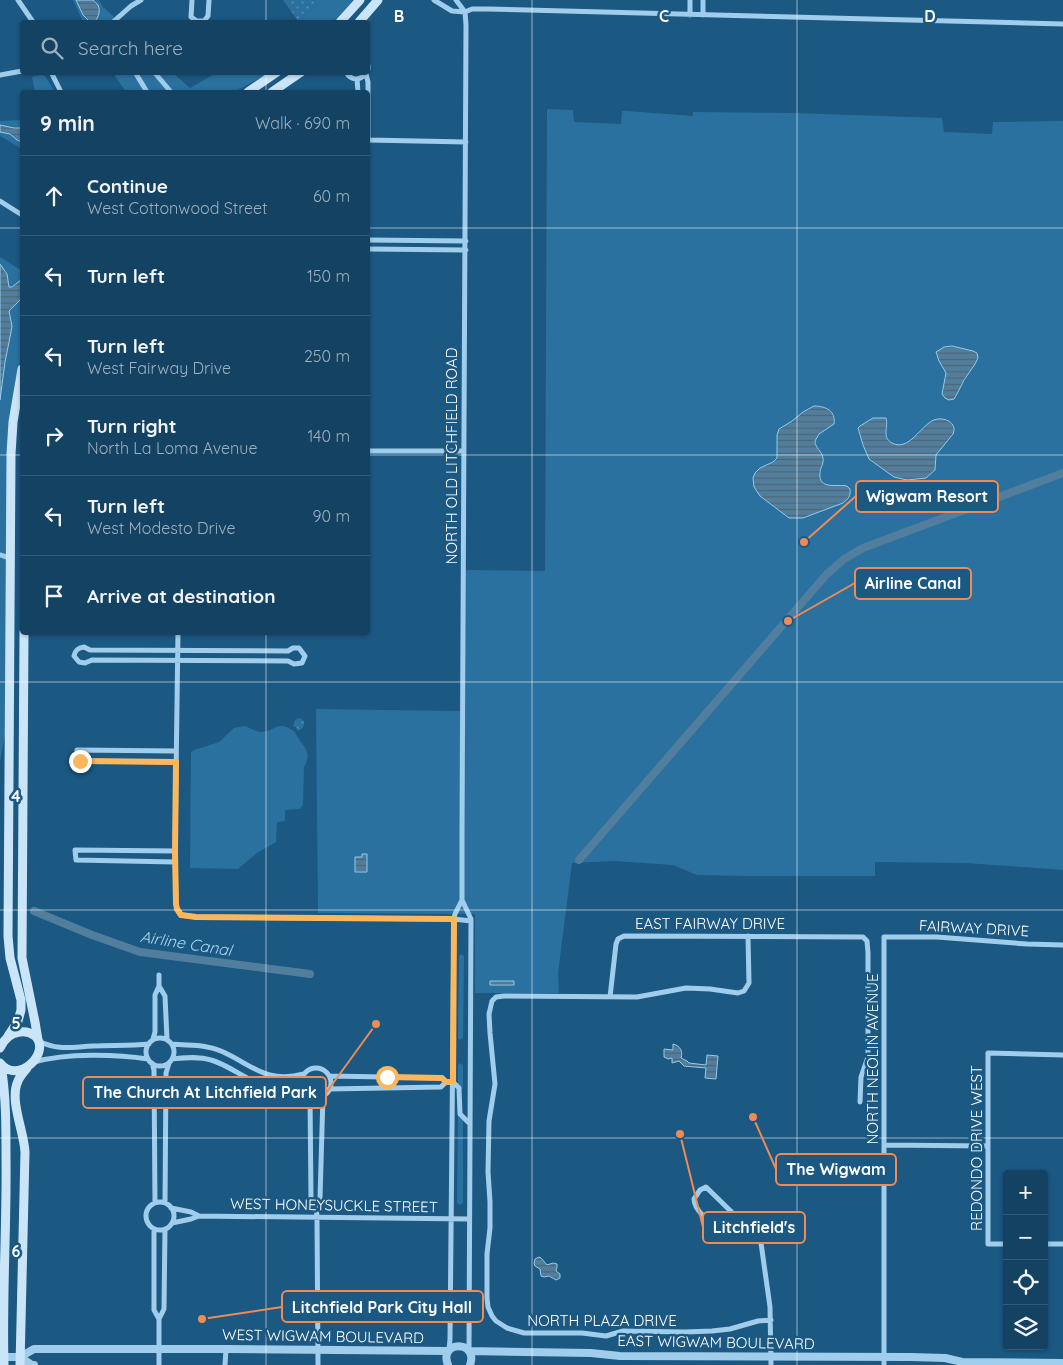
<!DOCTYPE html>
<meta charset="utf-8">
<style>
:root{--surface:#144262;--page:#214d6b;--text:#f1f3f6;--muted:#9db0be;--line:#335b77}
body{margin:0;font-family:Quicksand,sans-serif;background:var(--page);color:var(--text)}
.controls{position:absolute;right:15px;bottom:15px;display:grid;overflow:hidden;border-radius:5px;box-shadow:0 1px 4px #0004}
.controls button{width:45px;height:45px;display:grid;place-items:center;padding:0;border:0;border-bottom:1px solid var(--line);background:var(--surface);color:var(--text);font:25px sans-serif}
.stop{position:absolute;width:15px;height:15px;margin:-11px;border:4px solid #fcb65c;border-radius:50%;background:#fff}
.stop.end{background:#fcb65c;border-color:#fff;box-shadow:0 1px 5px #0008}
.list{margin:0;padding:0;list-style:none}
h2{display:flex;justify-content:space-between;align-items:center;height:65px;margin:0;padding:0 20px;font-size:21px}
h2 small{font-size:16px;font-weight:400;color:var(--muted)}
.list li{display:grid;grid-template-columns:32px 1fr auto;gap:15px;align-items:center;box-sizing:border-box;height:80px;padding:0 20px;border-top:1px solid var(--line)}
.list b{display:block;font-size:19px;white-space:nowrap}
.list p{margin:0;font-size:16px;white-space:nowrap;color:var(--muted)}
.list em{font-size:16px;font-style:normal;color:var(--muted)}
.icon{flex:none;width:28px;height:28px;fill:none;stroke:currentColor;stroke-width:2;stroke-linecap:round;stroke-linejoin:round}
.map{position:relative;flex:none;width:1063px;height:1365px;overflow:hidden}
.search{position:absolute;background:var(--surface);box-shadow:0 1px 4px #0004;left:20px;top:20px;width:350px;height:55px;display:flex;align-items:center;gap:12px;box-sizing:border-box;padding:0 18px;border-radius:5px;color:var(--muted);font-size:19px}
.panel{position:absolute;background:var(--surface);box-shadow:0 1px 4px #0004;left:20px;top:90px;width:350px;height:545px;border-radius:5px}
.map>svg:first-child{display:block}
.green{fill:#2a719f}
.park{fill:url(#park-dots)}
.water{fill:url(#water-rules);stroke:#93caed}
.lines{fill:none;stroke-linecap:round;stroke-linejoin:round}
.canal{stroke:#527e9d;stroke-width:8}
.minor{stroke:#a0cdeb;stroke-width:5}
.tertiary{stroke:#a0cdeb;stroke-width:8}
.secondary{stroke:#cbe5f8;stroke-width:9}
.route{stroke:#fcb65c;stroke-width:6}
.grid{fill:none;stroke:#fff;stroke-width:1;stroke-opacity:0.55}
.labels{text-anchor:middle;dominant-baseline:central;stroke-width:5;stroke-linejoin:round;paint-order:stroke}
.street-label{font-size:15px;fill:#fff;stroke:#1b5882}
.water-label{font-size:16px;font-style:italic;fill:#abd6f2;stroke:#1b5882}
.grid-label{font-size:16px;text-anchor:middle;font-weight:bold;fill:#fff;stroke:#1b5882;stroke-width:5;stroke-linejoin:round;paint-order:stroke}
.leader{fill:none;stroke:#ef8b55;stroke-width:2}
.callout-dot{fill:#ef8b55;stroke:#1b5882;stroke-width:2}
.callout{fill:#1b5882;stroke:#ef8b55;stroke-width:2}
.callout-label{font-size:16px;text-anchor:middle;font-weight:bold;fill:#fff}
</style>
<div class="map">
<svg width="1063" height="1365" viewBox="0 0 1063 1365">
<defs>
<pattern id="park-dots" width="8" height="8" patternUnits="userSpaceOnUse" patternTransform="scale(1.25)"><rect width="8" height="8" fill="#2a719f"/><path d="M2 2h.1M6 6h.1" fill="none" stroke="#558db2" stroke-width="1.8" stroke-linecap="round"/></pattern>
<pattern id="water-rules" width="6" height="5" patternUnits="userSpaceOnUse" patternTransform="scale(1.25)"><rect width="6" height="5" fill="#527e9d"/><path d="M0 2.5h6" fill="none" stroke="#4f6574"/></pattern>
</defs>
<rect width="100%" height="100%" fill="#1b5882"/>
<path class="green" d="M73,0H99L103,7L120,22H83Z
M322,0H354L333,22H299Z
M113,73H173L190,88L216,73H269L234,92H126Z
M42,74L45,76L55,92H35L32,77Z
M547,109L573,110L574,122L621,124L622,111H627L693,116V112L792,113L942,118L944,132L992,134L993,122L1063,121V870L966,863L875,862V876H746L697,875L673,865L614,861L572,863L558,973L559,993H475V914L318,913L316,709L462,711L463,570L545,571Z
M22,120V149L0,136V121Z
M0,257L22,271V354L15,382L6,729L0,761Z
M245,726C250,728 255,731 260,732C275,733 276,718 295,732C300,745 314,750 304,767L303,805L300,809L285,810V821L277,822L276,842L257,853L238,869L190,868L191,752L194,750L219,742L234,728Z
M461,954L464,956L463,1038L460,1040L458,1038L459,956Z
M460,1063L463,1065V1088L461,1090L458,1087V1065Z
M458,1114L463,1115V1203L460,1205L457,1203Z"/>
<path class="park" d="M283,0H322L299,22Z
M300,718L304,721C305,726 303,729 298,731L296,727L293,726L295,720Z"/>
<path class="water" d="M76,0H93C94,2 97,3 98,5C101,11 98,19 94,22H90L83,15Z
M0,125L14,128H22V142L17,140L10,134L0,132Z
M0,264L7,274L9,287H12L22,279V298L9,311L12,326L11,332L5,362L0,400Z
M952,346L973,351L977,353L978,358L975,364L964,380L957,394L954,399L949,400L945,398L942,394L946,373L939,361L936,352L944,347Z
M814,406C826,406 836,411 834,424L819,434L815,441C815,448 822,451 823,458C824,464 820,468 820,473C818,490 837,484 847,486L850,489C851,496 848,499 843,503L803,518H789L760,496L754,487L753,478L755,473L760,468L773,462L777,458V435L779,429L792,421L803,412Z
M873,418H886C889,426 881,437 892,443C909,452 921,425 934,420C944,416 958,423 953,434L936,455L935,470L926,478L907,480L894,477L869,459L863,445L858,428L860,426Z
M362,854H367V872H355V857H362Z
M490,981H514V985H490Z
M673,1044C681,1046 683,1052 681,1058L687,1061L689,1063L706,1065L707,1055L718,1056L716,1079L705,1078L706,1068L684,1066L679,1061L672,1063V1058L668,1059L664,1057V1049L673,1050Z
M539,1257L541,1258L547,1265L553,1263L557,1264V1267L556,1271L560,1274V1278L556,1280L549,1276L544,1277L541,1276L540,1269L535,1266L534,1263L535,1259Z"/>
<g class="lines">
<path class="canal" d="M579,860L826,575L844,559L863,548L1063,473
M34,911L92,935L140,952L310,974"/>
<path class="minor" d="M18,0L33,22
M192,0L191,17L197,21H204L208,16L209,0
M434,0L452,11L465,12
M456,0L465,12L466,25L462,831V900L471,919L469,1351
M465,12L472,9H487L1063,24
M690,15V0
M703,15V0
M113,22L131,6L141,0
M368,66V69
M51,72L61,92
M135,72L147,92
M154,72L171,92
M346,72C351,81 360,81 366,73
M366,74L368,82V140
M0,75L22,71
M357,79L358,92
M368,140L466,142
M0,201L22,215
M368,240L466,241
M368,249L466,250
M368,451H464
M0,555L10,558
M178,632L175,851L176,904L177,909L181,915L196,917L454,919L471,921
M84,647L90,650L288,651L293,648H299L305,656L302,663L294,664L288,661L92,660L85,663L79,662L74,656C75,650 78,648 84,647Z
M176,751L77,750V761L176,762
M175,851L75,850L76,860L175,862
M748,936L749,983L744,991L738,993L710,989L686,988L637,997L504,996L496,997L492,1001L489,1014L490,1033L495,1084L489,1121L488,1172L490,1202V1228L487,1254V1298L488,1307L492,1316L496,1321L507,1328L524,1333H582L606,1336L623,1331L685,1332L712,1331L730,1329L758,1321L771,1320
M159,986L165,996L167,1039
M610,997L616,944L618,939L624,936L863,937L867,941L868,953V1057L861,1077L860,1102
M146 1052a14 14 0 1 1 28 0a14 14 0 1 1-28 0Z
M153,1039L155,1032V995L159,986V975
M38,1041C60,1051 70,1047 93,1046C112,1045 130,1046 149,1044
M172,1044C188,1046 206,1044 221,1051C253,1065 265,1084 304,1074
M172,1059C184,1058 198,1056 211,1060C229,1065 244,1079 263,1085C276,1089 291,1088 305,1092
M34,1062C67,1053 115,1054 148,1059
M152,1063L154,1070L155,1203
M301 1083a15 15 0 1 1 30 0a15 15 0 1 1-30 0Z
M329,1076L442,1078L446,1082H453
M453,1082L459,1088L460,1114L470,1124
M329,1089L441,1087L446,1082
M310,1096L311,1198L316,1204L317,1218L318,1365
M884,1145L988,1146
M146 1216a14 14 0 1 1 28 0a14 14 0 1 1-28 0Z
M165,1203L166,1073L169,1063
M316,1204L320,1198L323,1095
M171,1208L191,1212L199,1216L469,1219
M734,1214C729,1217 724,1221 719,1223C709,1226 694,1208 694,1199L700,1190L706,1187L750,1230L761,1243L770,1307L771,1365
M172,1223L191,1219L199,1216
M154,1229V1310L159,1319V1365
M1007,1244H988V1053L1063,1055
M1044,1244H1063
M159,1319L164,1309L165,1229
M449,1350L450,1339L454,919L455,914L462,900
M225,1365L226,1349
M884,1365V937H937L1027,944L1063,945"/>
<path class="tertiary" d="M469,1351L591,1353L620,1356L911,1357L945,1358L962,1362L1063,1363
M0,1357H20L34,1349H226L448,1351
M20,1357L32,1365H34
M448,1365C438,1340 479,1340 470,1365"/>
<path class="secondary" d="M340,22L360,0
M359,22L378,0
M248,92L277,72
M272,92L301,72
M24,632L22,958L35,1022L38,1040
M8,1036L18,1021L21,1010V1000L10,958L8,936L11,454L13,422L22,369
M0,1048C4,1039 10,1033 20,1032C25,1031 31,1033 35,1036C52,1052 18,1086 0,1063
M1,1065C6,1095 6,1125 6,1156C7,1225 2,1295 4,1365
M20,1365L25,1152C24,1131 9,1100 18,1081C20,1076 24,1072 27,1068"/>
</g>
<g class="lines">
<path class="route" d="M80,761L176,762L175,851L176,904L177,909L181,915L196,917L454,919L453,1082H446L442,1078L387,1077"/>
</g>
<path class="grid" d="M266,0V22M532,0V1365M797,0V1365M266,72V92M0,228H22M368,228H1063M0,455H22M368,455H1063M266,632V1365M0,682H1063M0,910H1063M0,1138H1063"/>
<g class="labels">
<g class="street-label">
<text transform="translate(451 456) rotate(-90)">NORTH OLD LITCHFIELD ROAD</text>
<text x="710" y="923">EAST FAIRWAY DRIVE</text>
<text transform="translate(974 928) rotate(3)">FAIRWAY DRIVE</text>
<text transform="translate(872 1059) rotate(-90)">NORTH NEOLIN AVENUE</text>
<text transform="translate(976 1148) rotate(-90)">REDONDO DRIVE WEST</text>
<text transform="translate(334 1205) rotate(1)">WEST HONEYSUCKLE STREET</text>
<text x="602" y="1320">NORTH PLAZA DRIVE</text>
<text transform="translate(323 1336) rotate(1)">WEST WIGWAM BOULEVARD</text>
<text transform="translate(716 1342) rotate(1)">EAST WIGWAM BOULEVARD</text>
</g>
<g class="water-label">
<text transform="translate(186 943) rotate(9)">Airline Canal</text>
</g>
</g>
<g class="grid-label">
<text x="399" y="22">B</text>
<text x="664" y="22">C</text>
<text x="930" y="22">D</text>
<text x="16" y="802">4</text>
<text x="16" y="1029">5</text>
<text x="16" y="1257">6</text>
</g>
<path class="leader" d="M804 542L856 496M788 621L855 583M376 1024L326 1093M753 1117L776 1169M680 1134L703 1227M202 1319L282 1307"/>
<g class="callout-dot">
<circle cx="804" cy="542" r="5"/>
<circle cx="788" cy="621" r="5"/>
<circle cx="376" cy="1024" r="5"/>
<circle cx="753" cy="1117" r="5"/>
<circle cx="680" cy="1134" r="5"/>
<circle cx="202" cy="1319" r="5"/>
</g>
<g class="callout">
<rect x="856" y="481" width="142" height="31" rx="5"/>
<rect x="855" y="568" width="116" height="31" rx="5"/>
<rect x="83" y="1077" width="243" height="31" rx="5"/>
<rect x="776" y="1154" width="120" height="31" rx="5"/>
<rect x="703" y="1212" width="102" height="31" rx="5"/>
<rect x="282" y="1291" width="201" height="31" rx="5"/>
</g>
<g class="callout-label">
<text x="927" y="502">Wigwam Resort</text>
<text x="913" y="589">Airline Canal</text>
<text x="205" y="1098">The Church At Litchfield Park</text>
<text x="836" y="1175">The Wigwam</text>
<text x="754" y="1233">Litchfield's</text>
<text x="382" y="1313">Litchfield Park City Hall</text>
</g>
</svg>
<div class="controls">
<button>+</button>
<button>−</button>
<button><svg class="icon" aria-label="locate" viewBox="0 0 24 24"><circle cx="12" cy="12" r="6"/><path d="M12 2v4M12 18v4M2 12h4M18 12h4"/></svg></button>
<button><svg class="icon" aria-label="layers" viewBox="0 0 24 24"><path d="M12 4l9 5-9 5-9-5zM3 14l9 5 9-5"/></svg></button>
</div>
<div class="stop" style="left:387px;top:1077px"></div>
<div class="stop end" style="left:80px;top:761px"></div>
<div class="search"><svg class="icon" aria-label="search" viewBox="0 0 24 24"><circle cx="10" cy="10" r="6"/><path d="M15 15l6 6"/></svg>Search here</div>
<section class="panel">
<h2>9 min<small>Walk · 690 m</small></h2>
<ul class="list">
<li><svg class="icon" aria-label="ahead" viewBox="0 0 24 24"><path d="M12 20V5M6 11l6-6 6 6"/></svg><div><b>Continue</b><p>West Cottonwood Street</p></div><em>60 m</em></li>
<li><svg class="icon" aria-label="left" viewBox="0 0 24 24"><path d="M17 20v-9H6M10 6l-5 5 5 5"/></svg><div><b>Turn left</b></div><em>150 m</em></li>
<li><svg class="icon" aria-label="left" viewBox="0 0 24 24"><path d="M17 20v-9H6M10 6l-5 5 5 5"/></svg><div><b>Turn left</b><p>West Fairway Drive</p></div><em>250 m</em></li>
<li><svg class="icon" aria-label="right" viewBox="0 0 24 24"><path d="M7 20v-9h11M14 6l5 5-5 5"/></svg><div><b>Turn right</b><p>North La Loma Avenue</p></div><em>140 m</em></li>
<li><svg class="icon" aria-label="left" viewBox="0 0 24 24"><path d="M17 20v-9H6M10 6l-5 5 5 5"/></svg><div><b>Turn left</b><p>West Modesto Drive</p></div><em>90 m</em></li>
<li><svg class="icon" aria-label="arrive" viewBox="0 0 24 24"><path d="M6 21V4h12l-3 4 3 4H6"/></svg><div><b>Arrive at destination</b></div></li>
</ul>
</section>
</div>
